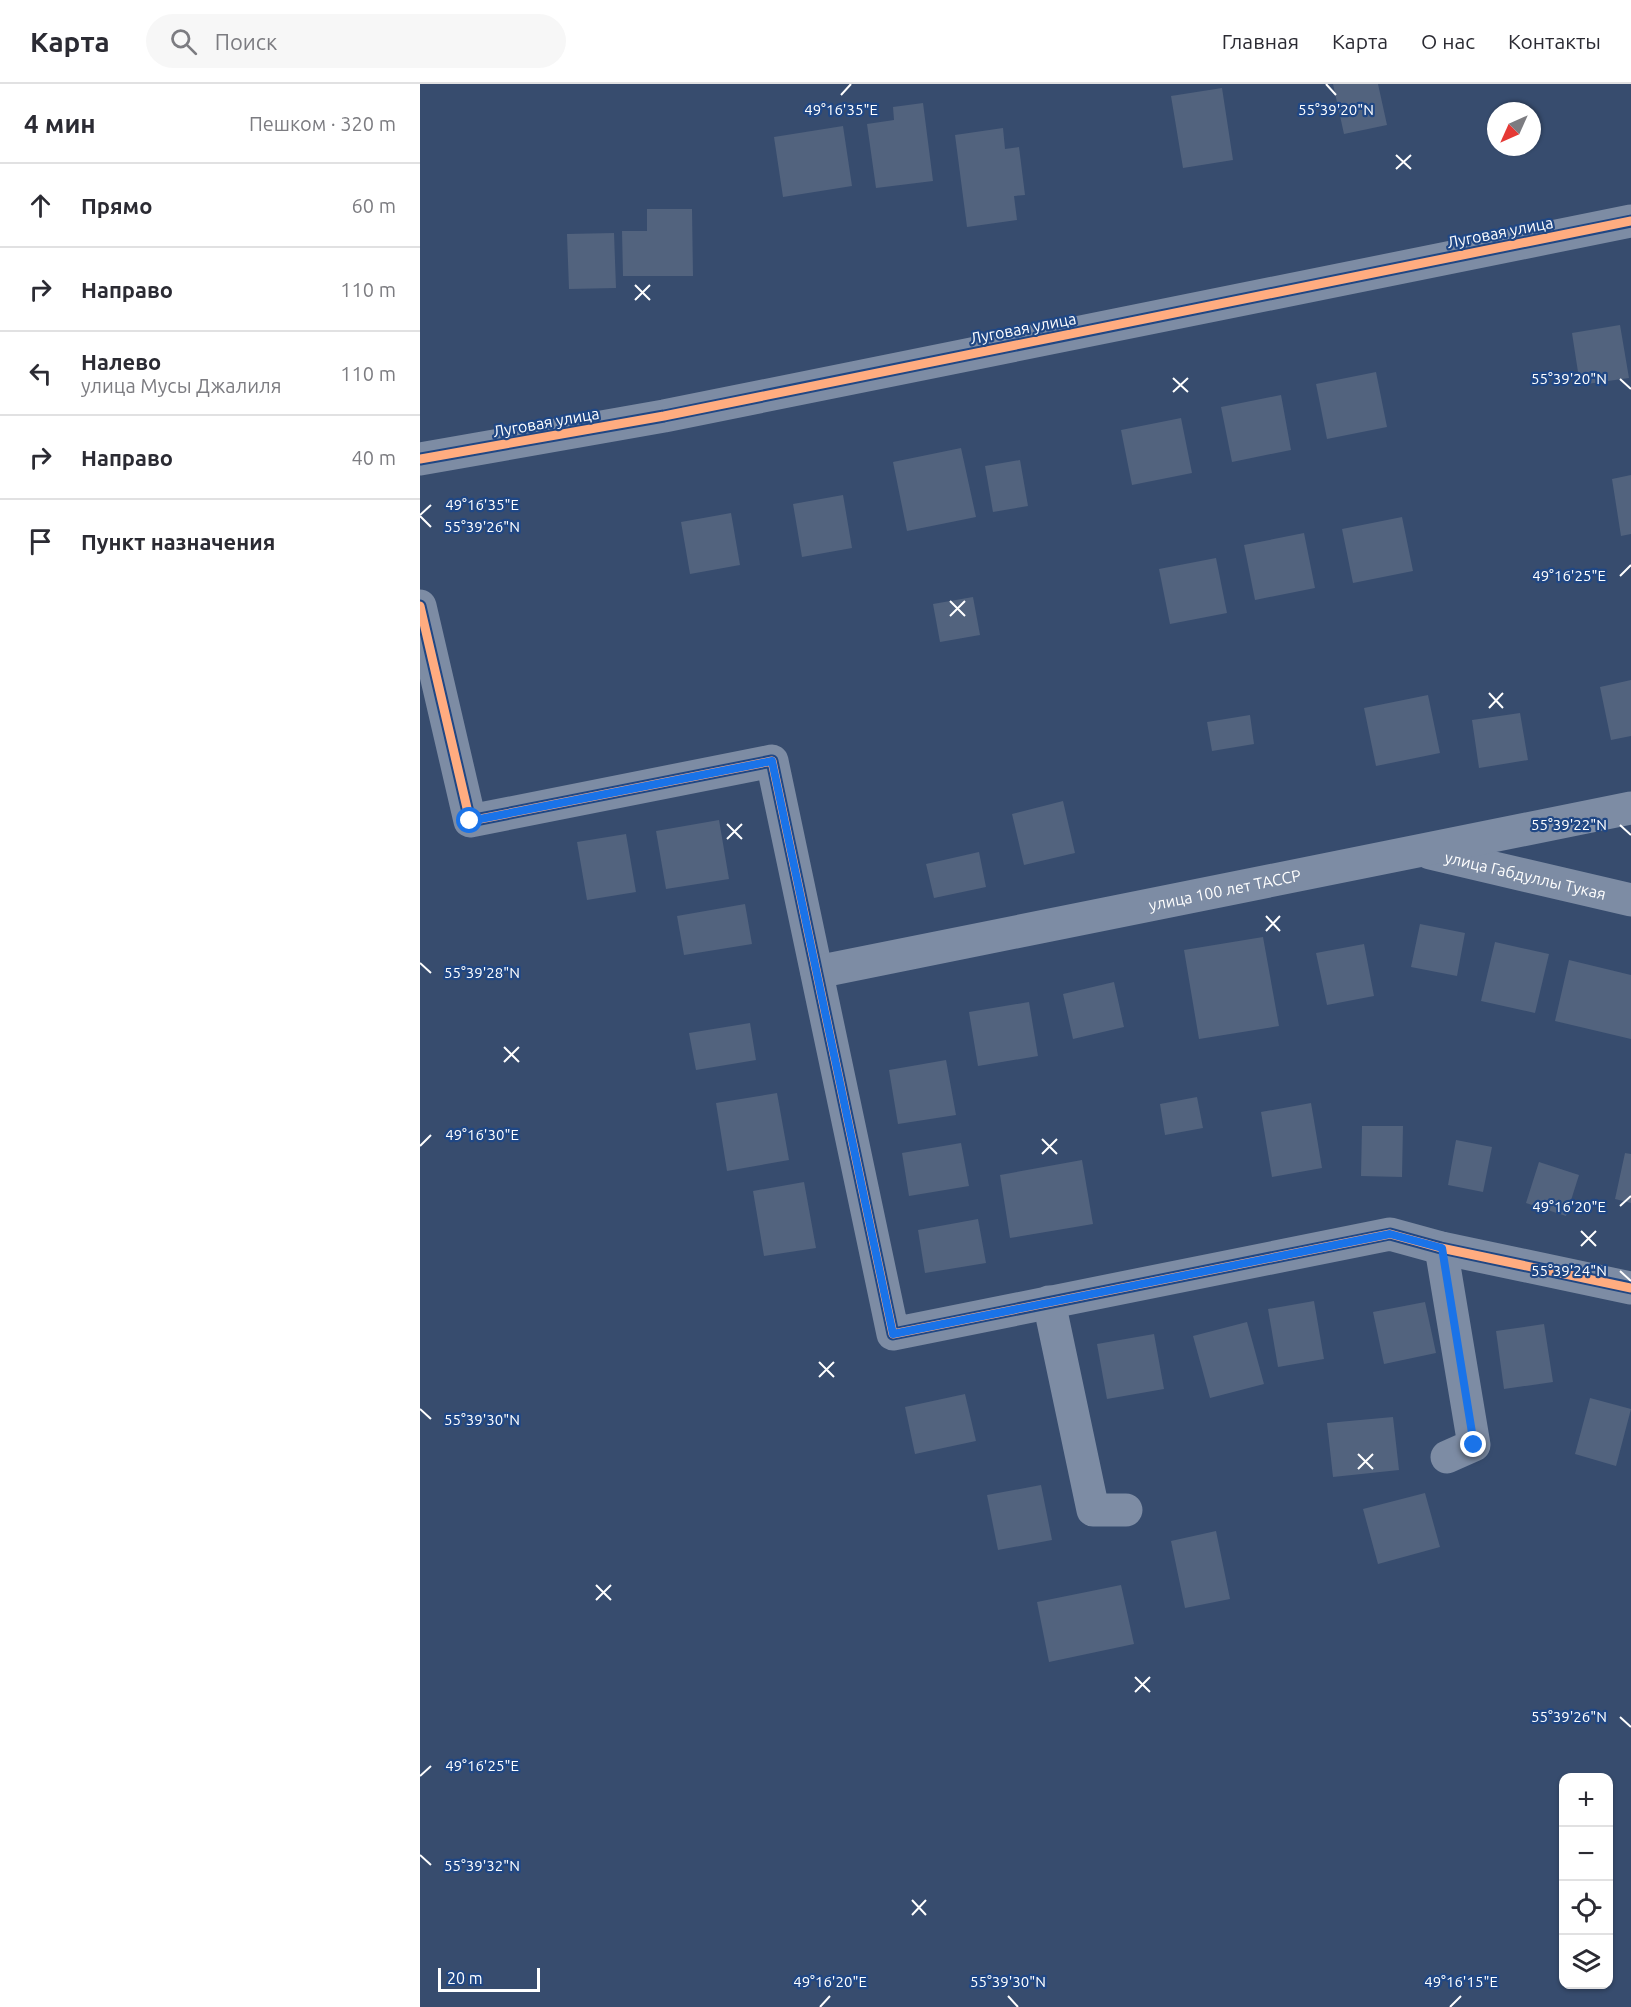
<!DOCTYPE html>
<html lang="ru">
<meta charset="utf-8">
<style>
:root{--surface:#fff;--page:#f7f7f7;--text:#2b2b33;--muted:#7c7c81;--line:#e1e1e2}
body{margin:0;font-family:Ubuntu,sans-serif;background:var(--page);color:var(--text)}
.controls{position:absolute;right:18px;bottom:18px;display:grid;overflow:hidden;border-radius:12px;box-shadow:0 2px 4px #0004}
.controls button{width:54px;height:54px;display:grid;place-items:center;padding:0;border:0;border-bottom:2px solid var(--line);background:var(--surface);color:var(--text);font:30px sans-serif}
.compass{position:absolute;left:1067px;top:18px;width:54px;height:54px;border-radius:50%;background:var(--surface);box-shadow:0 2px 4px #0004;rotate:225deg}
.scale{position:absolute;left:18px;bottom:15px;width:102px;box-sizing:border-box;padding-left:6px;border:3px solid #fff;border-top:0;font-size:16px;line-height:21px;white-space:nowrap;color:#fff;-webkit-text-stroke:4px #204784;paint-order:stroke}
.stop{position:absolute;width:18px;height:18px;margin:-14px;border:4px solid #1a73e8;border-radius:50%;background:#fff}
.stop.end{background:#1a73e8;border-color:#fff;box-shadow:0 2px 6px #0008}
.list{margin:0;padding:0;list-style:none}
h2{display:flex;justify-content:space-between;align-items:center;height:78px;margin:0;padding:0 24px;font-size:26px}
h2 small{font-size:20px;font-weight:400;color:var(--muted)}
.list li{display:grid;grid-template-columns:39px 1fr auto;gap:18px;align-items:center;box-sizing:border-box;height:84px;padding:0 24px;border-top:2px solid var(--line)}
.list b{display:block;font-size:22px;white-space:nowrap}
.list p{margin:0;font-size:20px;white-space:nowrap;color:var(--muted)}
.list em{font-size:20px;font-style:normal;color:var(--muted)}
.icon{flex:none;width:33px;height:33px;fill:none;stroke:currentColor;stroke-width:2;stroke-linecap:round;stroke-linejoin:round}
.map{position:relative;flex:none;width:1211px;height:1923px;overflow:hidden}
header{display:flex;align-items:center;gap:36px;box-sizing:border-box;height:84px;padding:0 30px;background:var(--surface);border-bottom:2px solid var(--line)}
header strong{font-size:28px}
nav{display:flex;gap:33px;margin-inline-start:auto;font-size:21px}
.search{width:420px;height:54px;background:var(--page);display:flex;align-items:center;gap:15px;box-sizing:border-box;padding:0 21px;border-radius:33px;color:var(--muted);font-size:22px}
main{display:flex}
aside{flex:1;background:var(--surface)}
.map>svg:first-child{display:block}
.building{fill:#52637e}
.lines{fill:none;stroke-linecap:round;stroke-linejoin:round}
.minor{stroke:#7d8ca4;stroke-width:33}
.cycleway-casing{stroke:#204784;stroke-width:13}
.cycleway{stroke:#ffac80;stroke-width:9}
.route{stroke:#1a73e8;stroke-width:8}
.ticks{fill:none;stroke:#fff;stroke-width:2}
.labels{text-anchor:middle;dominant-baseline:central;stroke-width:4.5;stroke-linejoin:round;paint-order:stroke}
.street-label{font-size:16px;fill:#fff;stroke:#204784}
.ticks-label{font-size:15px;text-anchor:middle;fill:#fff;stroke:#204784;stroke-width:4.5;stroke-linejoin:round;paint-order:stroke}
</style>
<header>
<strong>Карта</strong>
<div class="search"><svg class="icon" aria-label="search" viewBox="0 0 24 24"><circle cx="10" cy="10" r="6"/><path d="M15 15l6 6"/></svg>Поиск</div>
<nav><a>Главная</a><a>Карта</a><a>О нас</a><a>Контакты</a></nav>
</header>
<main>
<aside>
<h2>4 мин<small>Пешком · 320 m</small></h2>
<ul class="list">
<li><svg class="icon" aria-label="ahead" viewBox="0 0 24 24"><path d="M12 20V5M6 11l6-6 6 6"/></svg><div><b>Прямо</b></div><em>60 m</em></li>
<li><svg class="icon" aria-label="right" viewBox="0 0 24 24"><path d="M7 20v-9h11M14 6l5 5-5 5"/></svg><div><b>Направо</b></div><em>110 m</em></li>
<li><svg class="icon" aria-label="left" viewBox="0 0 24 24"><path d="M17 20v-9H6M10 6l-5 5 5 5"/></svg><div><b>Налево</b><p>улица Мусы Джалиля</p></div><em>110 m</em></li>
<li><svg class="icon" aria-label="right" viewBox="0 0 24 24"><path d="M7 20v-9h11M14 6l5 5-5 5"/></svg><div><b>Направо</b></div><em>40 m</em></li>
<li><svg class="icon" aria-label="arrive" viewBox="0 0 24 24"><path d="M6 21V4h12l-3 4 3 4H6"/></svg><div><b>Пункт назначения</b></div></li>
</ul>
</aside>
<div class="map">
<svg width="1211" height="1923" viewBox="0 0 1211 1923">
<rect width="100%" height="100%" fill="#374c6e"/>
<path class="building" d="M913,0H958L967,41L924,50Z
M802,4L813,76L763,84L751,12Z
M503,19L513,97L456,104L447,40L474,36L473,23Z
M423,42L432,102L363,113L354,53Z
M583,44L585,65L599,63L605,111L594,112L597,136L547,143L535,51Z
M227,125H272L273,192H203L202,147H227Z
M194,149L196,204L149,205L147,150Z
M1200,241L1209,294L1160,301L1152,249Z
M956,288L967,343L907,355L896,300Z
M861,311L871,366L812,378L801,323Z
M761,334L772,389L712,401L701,346Z
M541,364L556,433L487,447L473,378Z
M600,376L608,422L573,428L565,382Z
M1211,391V450L1201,452L1192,395Z
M423,411L432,464L382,473L373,420Z
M311,429L320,481L270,490L261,438Z
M982,433L993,487L933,499L922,445Z
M884,449L895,504L835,516L824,461Z
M796,474L807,529L750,540L739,485Z
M553,513L560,551L520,558L513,520Z
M1211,596V652L1191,656L1180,603Z
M1008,611L1020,669L956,682L944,624Z
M1100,629L1108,676L1059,684L1052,636Z
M830,631L834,660L792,667L787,638Z
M643,717L655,769L604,781L592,730Z
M299,736L309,795L246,805L236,747Z
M206,750L216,808L167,816L157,758Z
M559,768L566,803L514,814L506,780Z
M325,820L332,860L264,871L257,832Z
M1000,840L1045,849L1037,892L991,883Z
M843,853L859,942L779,955L764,866Z
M1075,858L1129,870L1115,929L1061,917Z
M944,860L954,912L907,921L896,869Z
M1149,876L1211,891V955L1135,937Z
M694,898L704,943L653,955L643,910Z
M609,918L618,972L558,982L549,928Z
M330,939L336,976L276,986L269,949Z
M526,976L536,1031L478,1040L469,986Z
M357,1009L369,1076L307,1087L296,1019Z
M777,1013L783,1044L745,1051L740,1020Z
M891,1019L902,1084L852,1093L841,1028Z
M942,1042H983L982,1093L941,1092Z
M1036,1056L1072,1063L1063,1108L1028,1101Z
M541,1059L549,1102L489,1112L482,1069Z
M1205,1069L1211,1070V1119L1195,1115Z
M662,1076L673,1140L590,1154L580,1091Z
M1119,1078L1159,1091L1146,1132L1106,1119Z
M384,1098L396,1164L344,1172L333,1107Z
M558,1135L566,1179L505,1189L498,1146Z
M894,1217L904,1275L858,1283L848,1225Z
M1005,1218L1016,1269L964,1280L953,1228Z
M827,1238L844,1300L790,1314L773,1252Z
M1124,1240L1133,1298L1084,1305L1076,1247Z
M734,1250L744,1305L687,1315L677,1260Z
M545,1310L556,1357L495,1370L485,1323Z
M1170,1314L1211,1325L1196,1382L1155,1370Z
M973,1333L979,1386L913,1393L907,1339Z
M621,1401L632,1456L578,1466L567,1411Z
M1005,1409L1020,1463L958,1480L943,1425Z
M796,1447L810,1515L765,1524L751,1457Z
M701,1501L714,1560L629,1578L617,1518Z"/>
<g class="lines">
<g class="minor">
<path d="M0,375L244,332L1211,137"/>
<path d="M0,522L50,737L352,677L473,1250L970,1150L1021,1164L1211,1204"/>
<path id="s1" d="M1010,769L1211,816"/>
<path id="s2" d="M397,888L1211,724"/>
<path d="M1021,1164L1054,1361L1027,1373"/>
<path d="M629,1218L673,1426H706"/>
</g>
<defs>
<path id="cycleway" d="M0,375L244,332L1211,137
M0,522L50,737L352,677L473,1250L970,1150L1021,1164L1211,1204"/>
</defs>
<use href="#cycleway" class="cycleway-casing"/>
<use href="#cycleway" class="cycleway"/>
</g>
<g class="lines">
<path class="route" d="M50,737L352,677L473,1250L970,1150L1022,1164L1054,1361"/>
</g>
<path class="ticks" d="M906,0L916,11M421,11L431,0M976,71L991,85M976,85L991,71M215,201L230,216M215,216L230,201M753,294L768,308M1200,295L1211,305M753,308L768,294M0,431L11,421M0,432L11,443M1200,492L1211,481M530,517L545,532M530,532L545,517M1069,609L1083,624M1069,624L1083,609M307,740L322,755M1200,741L1211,751M307,755L322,740M846,832L860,847M846,847L860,832M0,879L11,889M84,963L99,978M84,978L99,963M622,1055L637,1070M0,1062L11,1051M622,1070L637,1055M1200,1122L1211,1112M1161,1147L1176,1162M1161,1162L1176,1147M1200,1187L1211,1197M399,1278L414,1293M399,1293L414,1278M0,1325L11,1335M938,1370L953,1385M938,1385L953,1370M176,1501L191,1516M176,1516L191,1501M715,1593L730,1608M715,1608L730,1593M1200,1633L1211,1643M0,1692L11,1682M0,1771L11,1781M492,1816L506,1831M492,1831L506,1816M588,1912L598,1923M400,1923L410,1912M1030,1923L1041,1912"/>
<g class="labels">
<g class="street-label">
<text transform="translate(1080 148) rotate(-11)">Луговая улица</text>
<text transform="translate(603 244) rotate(-11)">Луговая улица</text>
<text transform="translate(126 338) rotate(-10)">Луговая улица</text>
<text stroke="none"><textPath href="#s1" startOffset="98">улица Габдуллы Тукая</textPath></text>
<text stroke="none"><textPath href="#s2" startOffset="416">улица 100 лет ТАССР</textPath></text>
</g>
</g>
<g class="ticks-label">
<text x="421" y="31">49°16'35"E</text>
<text x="916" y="31">55°39'20"N</text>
<text x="1149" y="300">55°39'20"N</text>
<text x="62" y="426">49°16'35"E</text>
<text x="62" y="448">55°39'26"N</text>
<text x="1149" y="497">49°16'25"E</text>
<text x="1149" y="746">55°39'22"N</text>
<text x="62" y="894">55°39'28"N</text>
<text x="62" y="1056">49°16'30"E</text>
<text x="1149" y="1128">49°16'20"E</text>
<text x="1149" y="1192">55°39'24"N</text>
<text x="62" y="1341">55°39'30"N</text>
<text x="1149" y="1638">55°39'26"N</text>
<text x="62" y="1687">49°16'25"E</text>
<text x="62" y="1787">55°39'32"N</text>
<text x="410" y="1903">49°16'20"E</text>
<text x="588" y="1903">55°39'30"N</text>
<text x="1041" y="1903">49°16'15"E</text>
</g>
</svg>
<div class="controls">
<button>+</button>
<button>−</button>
<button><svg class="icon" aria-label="locate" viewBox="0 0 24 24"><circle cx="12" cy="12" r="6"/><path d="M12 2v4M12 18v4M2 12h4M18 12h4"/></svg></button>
<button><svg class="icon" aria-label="layers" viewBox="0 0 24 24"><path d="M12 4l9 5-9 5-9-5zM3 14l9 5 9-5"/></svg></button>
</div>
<svg class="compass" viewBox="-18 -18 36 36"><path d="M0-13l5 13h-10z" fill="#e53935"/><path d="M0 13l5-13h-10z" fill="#7c7c81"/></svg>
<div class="scale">20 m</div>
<div class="stop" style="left:50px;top:737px"></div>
<div class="stop end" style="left:1054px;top:1361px"></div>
</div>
</main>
